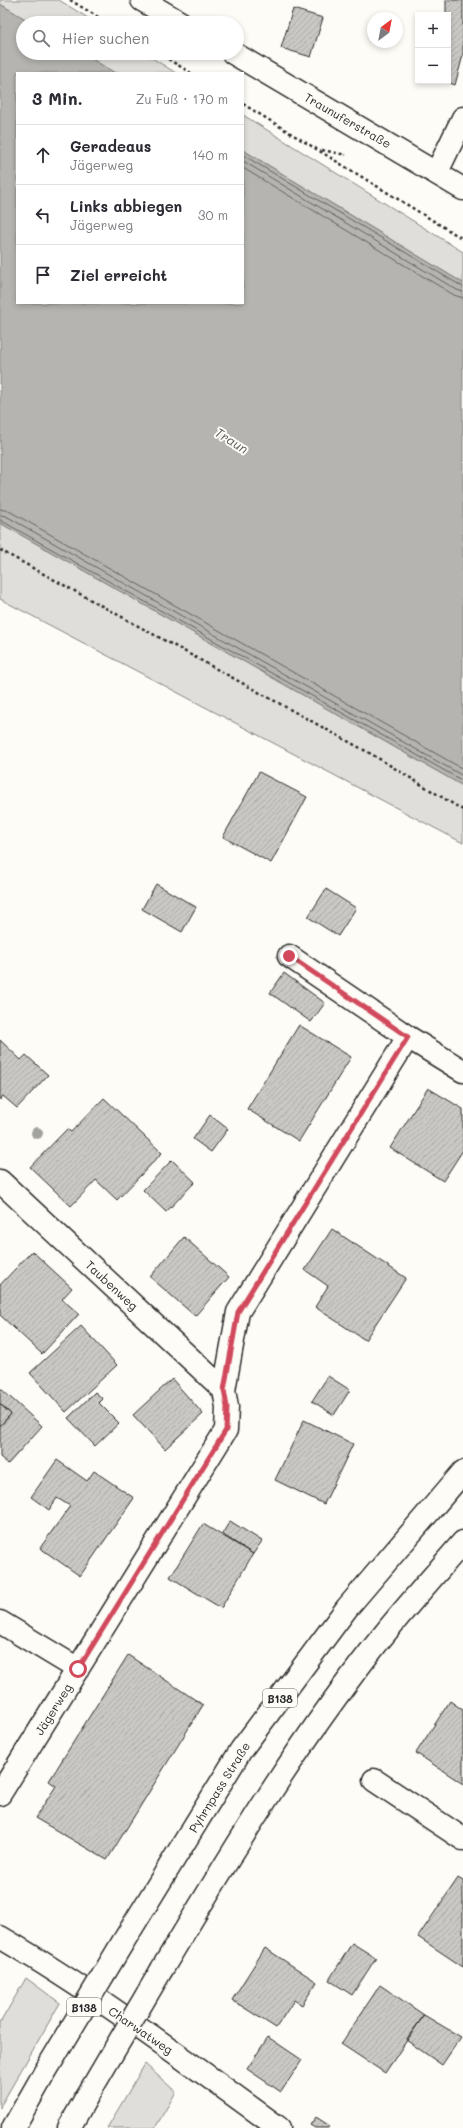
<!DOCTYPE html>
<html lang="de">
<meta charset="utf-8">
<style>
:root{--surface:#fff;--page:#f7f7f7;--text:#2b2b33;--muted:#7c7c81;--line:#e1e1e2}
body{margin:0;font-family:Mali,sans-serif;background:var(--page);color:var(--text)}
.controls{position:absolute;right:12px;top:12px;display:grid;overflow:hidden;border-radius:0px;box-shadow:0 2px 6px #0003}
.controls button{width:36px;height:36px;display:grid;place-items:center;padding:0;border:0;border-bottom:1px solid var(--line);background:var(--surface);color:var(--text);font:20px sans-serif}
.compass{position:absolute;left:367px;top:12px;width:36px;height:36px;border-radius:50%;background:var(--surface);box-shadow:0 2px 6px #0003;rotate:32deg}
.stop{position:absolute;width:12px;height:12px;margin:-9px;border:3px solid #d1495b;border-radius:50%;background:#fff}
.stop.end{background:#d1495b;border-color:#fff;box-shadow:0 1px 4px #0008}
.list{margin:0;padding:0;list-style:none}
h2{display:flex;justify-content:space-between;align-items:center;height:52px;margin:0;padding:0 16px;font-size:17px}
h2 small{font-size:13px;font-weight:400;color:var(--muted)}
.list li{display:grid;grid-template-columns:26px 1fr auto;gap:12px;align-items:center;box-sizing:border-box;height:60px;padding:0 16px;border-top:1px solid var(--line)}
.list b{display:block;font-size:15px;white-space:nowrap}
.list p{margin:0;font-size:13px;white-space:nowrap;color:var(--muted)}
.list em{font-size:13px;font-style:normal;color:var(--muted)}
.icon{flex:none;width:22px;height:22px;fill:none;stroke:currentColor;stroke-width:2;stroke-linecap:round;stroke-linejoin:round}
.map{position:relative;flex:none;width:463px;height:2128px;overflow:hidden}
.search{position:absolute;background:var(--surface);box-shadow:0 2px 6px #0003;left:16px;top:16px;width:228px;height:44px;display:flex;align-items:center;gap:10px;box-sizing:border-box;padding:0 14px;border-radius:22px;color:var(--muted);font-size:15px}
.panel{position:absolute;background:var(--surface);box-shadow:0 2px 6px #0003;left:16px;top:72px;width:228px;height:232px;border-radius:0px}
.map>svg:first-child{display:block}
.green{fill:#dfdeda;stroke:#858482}
.water{fill:#b5b4b1;stroke:#7e7d7b}
.lines{fill:none;stroke-linecap:round;stroke-linejoin:round}
.shore{stroke:#626261;stroke-width:1}
.building{fill:url(#building-hatch);stroke:#2b2b2b}
.minor-casing{stroke:#2b2b2b;stroke-width:25}
.major-casing{stroke:#2b2b2b;stroke-width:25}
.path{stroke:#2b2b2b;stroke-width:2.5;stroke-dasharray:3 3;stroke-linecap:butt}
.minor{stroke:#fdfcf7;stroke-width:22}
.major{stroke:#fdfcf7;stroke-width:22}
.major-bridge-casing{stroke:#2b2b2b;stroke-width:25;stroke-linecap:butt}
.major-bridge{stroke:#fdfcf7;stroke-width:22}
.tree{fill:#a2a29f}
.route{stroke:#d1495b;stroke-width:5}
.labels{text-anchor:middle;dominant-baseline:central;stroke-width:4;stroke-linejoin:round;paint-order:stroke}
.shield{fill:#fdfcf7;stroke:#6a6a68;stroke-width:1}
.shield-label{font-size:11px;font-weight:bold;fill:#2b2b2b}
.street-label{font-size:12px;fill:#2b2b2b;stroke:#fdfcf7}
.water-label{font-size:13px;font-style:italic;fill:#5b5b5a;stroke:#fdfcf7}
</style>
<div class="map">
<svg width="463" height="2128" viewBox="0 0 463 2128">
<defs>
<pattern id="building-hatch" width="6" height="6" patternUnits="userSpaceOnUse"><rect width="6" height="6" fill="#c9c8c4"/><path d="M-1 1l2-2M0 6l6-6M5 7l2-2" fill="none" stroke="#adaca9"/></pattern>
</defs>
<rect width="100%" height="100%" fill="#fdfcf7"/>
<filter id="ink" filterUnits="userSpaceOnUse"><feTurbulence type="fractalNoise" baseFrequency=".025" numOctaves="2"/><feDisplacementMap in="SourceGraphic" scale="8" xChannelSelector="R" yChannelSelector="G"/><feConvolveMatrix kernelMatrix="1 2 1 2 8 2 1 2 1" color-interpolation-filters="sRGB"/></filter>
<g filter="url(#ink)">
<path class="green" d="M0,0H59L96,23H32L0,4Z
M82,53H144L176,73H115Z
M243,115L463,252V283L243,150Z
M0,523L463,786V843L0,599Z
M26,1978L60,2003L0,2107V2023Z
M145,2064L176,2092L155,2128H107Z"/>
<path class="water" d="M0,4L32,23H23V53H82L115,73H17V303H243V150L463,283V786L0,523Z"/>
<g class="lines">
<path class="shore" d="M243,155L463,287
M243,161L457,290L463,292
M243,168L454,295L463,298
M0,509L9,511L463,769
M0,515L6,516L463,776
M0,520L463,781"/>
</g>
<path class="building" d="M446,0H463V55L455,85L445,81H448V15H446Z
M293,9L323,18L311,57L281,48Z
M259,772L307,797L271,863L223,837Z
M156,884L196,907L182,932L142,909Z
M326,889L356,908L338,936L308,917Z
M284,973L325,1003L311,1022L270,993Z
M299,1025L351,1057L299,1141L247,1109Z
M0,1040L21,1060L26,1055L48,1075L17,1108L3,1096L0,1100Z
M428,1088L463,1109V1150L443,1181L390,1148Z
M104,1098L162,1153L117,1200L96,1180L71,1206L30,1167L67,1129L71,1132Z
M210,1115L228,1129L211,1152L193,1139Z
M172,1160L195,1182L166,1212L143,1190Z
M332,1229L406,1278L365,1340L315,1307L328,1286L305,1270Z
M184,1237L229,1277L195,1316L150,1277Z
M32,1251L72,1288L62,1299L79,1314L42,1354L0,1315V1285Z
M81,1326L117,1365L66,1412L30,1373Z
M328,1376L350,1390L334,1415L312,1401Z
M172,1379L203,1414L165,1449L133,1415Z
M0,1388L42,1426L8,1464L0,1457V1426L11,1414L0,1404Z
M95,1392L103,1399L99,1403L119,1423L95,1446L68,1418Z
M0,1404L11,1414L0,1426Z
M304,1420L353,1444L324,1504L275,1480Z
M57,1460L87,1481L94,1471L134,1498L80,1576L40,1548L70,1506L57,1498L49,1510L31,1497Z
M230,1521L262,1541L253,1554L222,1534Z
M203,1524L253,1554L221,1608L170,1577Z
M128,1655L203,1705L107,1860L35,1818L56,1786L49,1781Z
M450,1701L463,1710V1784L416,1753Z
M458,1878L463,1881V1967L418,1937Z
M352,1943L376,1958L352,1995L329,1980Z
M265,1948L317,1982L302,2005L294,2000L276,2028L232,2000Z
M380,1985L424,2015L385,2073L341,2044Z
M424,2015L461,2037L442,2065L406,2040Z
M268,2037L302,2060L281,2092L247,2069Z
M316,2117L330,2126L329,2128H315L310,2125Z"/>
<g class="lines">
<defs>
<path id="minor" d="M142,0L181,23
M233,53L463,189
M437,172L463,118
M289,956L408,1037
M0,1181L224,1390
M0,1622L78,1669
M374,1780L463,1839
M0,1794L226,1430L227,1407L224,1390L238,1312L408,1037L463,1071
M0,1937C97,1994 188,2062 279,2128"/>
<path id="major" d="M123,1942L241,1750L347,1608L463,1472
M162,1969C232,1852 304,1732 390,1627C414,1598 439,1570 463,1542
M13,2128L45,2072
M69,2128L86,2098"/>
</defs>
<use href="#minor" class="minor-casing"/>
<use href="#major" class="major-casing"/>
<path class="path" d="M70,0L108,23
M158,53L191,73
M243,104L463,239
M322,150L346,155
M0,550L373,755L463,810"/>
<use href="#minor" class="minor"/>
<use href="#major" class="major"/>
<defs>
<path id="major-bridge" d="M45,2072L123,1942
M86,2098L162,1969"/>
</defs>
<use href="#major-bridge" class="major-bridge-casing"/>
<use href="#major-bridge" class="major-bridge"/>
</g>
<circle class="tree" cx="37" cy="1133" r="6"/>
</g>
<g class="lines" filter="url(#ink)">
<path class="route" d="M78,1669L226,1430L227,1407L224,1390L238,1312L408,1037L289,956"/>
</g>
<g class="labels">
<g class="shield">
<rect x="263" y="1689" width="34" height="18" rx="3"/>
<rect x="67" y="1998" width="34" height="18" rx="3"/>
</g>
<g class="shield-label">
<text x="280" y="1698">B138</text>
<text x="84" y="2007">B138</text>
</g>
<g class="street-label">
<text transform="translate(348 120) rotate(30)">Traunuferstraße</text>
<text transform="translate(112 1285) rotate(43)">Taubenweg</text>
<text transform="translate(53 1709) rotate(-58)">Jägerweg</text>
<text transform="translate(219 1787) rotate(-58)">Pyhrnpass Straße</text>
<text transform="translate(141 2030) rotate(34)">Charwatweg</text>
</g>
<g class="water-label">
<text transform="translate(232 440) rotate(32)">Traun</text>
</g>
</g>
</svg>
<div class="controls">
<button>+</button>
<button>−</button>
</div>
<svg class="compass" viewBox="-18 -18 36 36"><path d="M0-13l5 13h-10z" fill="#e53935"/><path d="M0 13l5-13h-10z" fill="#7c7c81"/></svg>
<div class="stop" style="left:78px;top:1669px"></div>
<div class="stop end" style="left:289px;top:956px"></div>
<div class="search"><svg class="icon" aria-label="search" viewBox="0 0 24 24"><circle cx="10" cy="10" r="6"/><path d="M15 15l6 6"/></svg>Hier suchen</div>
<section class="panel">
<h2>3 Min.<small>Zu Fuß · 170 m</small></h2>
<ul class="list">
<li><svg class="icon" aria-label="ahead" viewBox="0 0 24 24"><path d="M12 20V5M6 11l6-6 6 6"/></svg><div><b>Geradeaus</b><p>Jägerweg</p></div><em>140 m</em></li>
<li><svg class="icon" aria-label="left" viewBox="0 0 24 24"><path d="M17 20v-9H6M10 6l-5 5 5 5"/></svg><div><b>Links abbiegen</b><p>Jägerweg</p></div><em>30 m</em></li>
<li><svg class="icon" aria-label="arrive" viewBox="0 0 24 24"><path d="M6 21V4h12l-3 4 3 4H6"/></svg><div><b>Ziel erreicht</b></div></li>
</ul>
</section>
</div>
